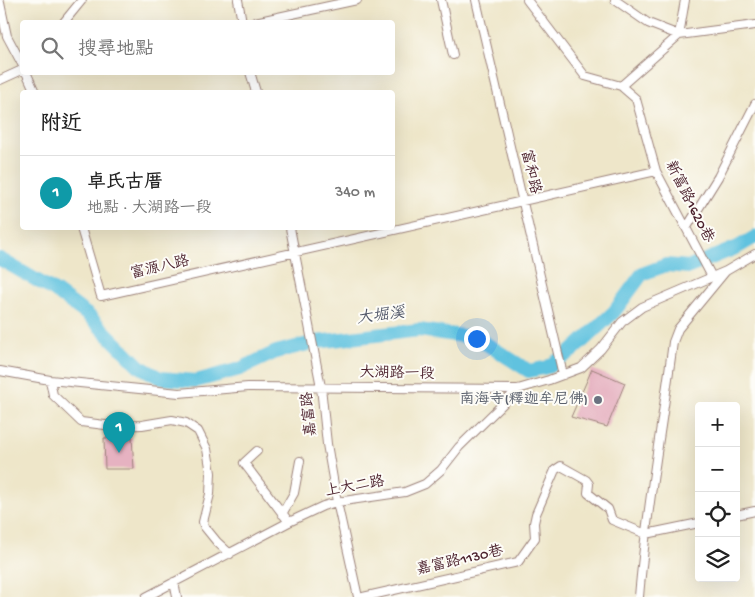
<!DOCTYPE html>
<html lang="zh-TW">
<meta charset="utf-8">
<style>
:root{--surface:#fff;--page:#f2f2f2;--text:#222;--muted:#767676;--line:#e0e0e0;--accent:#d1495b}
body{margin:0;font-family:"Gochi Hand","LXGW WenKai TC",sans-serif;background:var(--page);color:var(--text)}
.controls{position:absolute;right:15px;bottom:15px;display:grid;overflow:hidden;border-radius:5px;box-shadow:0 5px 20px #0002}
.controls button{width:45px;height:45px;display:grid;place-items:center;padding:0;border:0;border-bottom:1px solid var(--line);background:var(--surface);color:var(--text);font:25px sans-serif}
.you{position:absolute;left:476px;top:338px;width:18px;height:18px;margin:-12px;border:4px solid #fff;border-radius:50%;background:#1a73e8;box-shadow:0 0 0 8px #1a73e833}
.badge{display:grid;place-items:center;width:32px;height:32px;border-radius:50%;background:var(--accent);color:#fff;font-size:16px;font-weight:700}
.pin{position:absolute;translate:-50% -41px;filter:drop-shadow(0 1px 2px #0008)}
.pin::after{content:'';position:absolute;top:26px;width:18px;height:15px;background:inherit;clip-path:polygon(0 0,100% 0,50% 100%)}
.list{margin:0;padding:0;list-style:none}
h2{display:flex;justify-content:space-between;align-items:center;height:65px;margin:0;padding:0 20px;font-size:21px}
h2 small{font-size:16px;font-weight:400;color:var(--muted)}
.list li{display:grid;grid-template-columns:32px 1fr auto;gap:15px;align-items:center;box-sizing:border-box;height:75px;padding:0 20px;border-top:1px solid var(--line)}
.list b{display:block;font-size:19px;white-space:nowrap}
.list p{margin:0;font-size:16px;white-space:nowrap;color:var(--muted)}
.list em{font-size:16px;font-style:normal;color:var(--muted)}
.icon{flex:none;width:28px;height:28px;fill:none;stroke:currentColor;stroke-width:2;stroke-linecap:round;stroke-linejoin:round}
.map{position:relative;flex:none;width:755px;height:597px;overflow:hidden}
.search{position:absolute;background:var(--surface);box-shadow:0 5px 20px #0002;left:20px;top:20px;width:375px;height:55px;display:flex;align-items:center;gap:12px;box-sizing:border-box;padding:0 18px;border-radius:5px;color:var(--muted);font-size:19px}
.panel{position:absolute;background:var(--surface);box-shadow:0 5px 20px #0002;left:20px;top:90px;width:375px;height:140px;border-radius:5px}
.map>svg:first-child{display:block}
.lines{fill:none;stroke-linecap:round;stroke-linejoin:round}
.river{stroke:#61c2df;stroke-width:14}
.building{fill:#e6b2c1}
.minor-casing{stroke:#9c827a;stroke-width:10}
.minor{stroke:#fff;stroke-width:8}
.worship-dot{fill:#6b7280;stroke:#fdfcf7;stroke-width:2}
.labels{text-anchor:middle;dominant-baseline:central;stroke-width:4;stroke-linejoin:round;paint-order:stroke}
.street-label{font-size:15px;fill:#4a1f2b;stroke:#fdfcf7}
.worship-label{font-size:15px;fill:#5b616d;stroke:#fdfcf7;text-anchor:end}
.water-label{font-size:16px;font-style:italic;fill:#52586a;stroke:#fdfcf7}
</style>
<div class="map">
<svg width="755" height="597" viewBox="0 0 755 597">
<rect width="100%" height="100%" fill="#fdfcf7"/>
<filter id="ink" filterUnits="userSpaceOnUse"><feTurbulence type="fractalNoise" baseFrequency=".02" numOctaves="2"/><feDisplacementMap in="SourceGraphic" scale="10" xChannelSelector="R" yChannelSelector="G"/><feConvolveMatrix kernelMatrix="1 2 1 2 8 2 1 2 1" color-interpolation-filters="sRGB"/></filter>
<filter id="wash" filterUnits="userSpaceOnUse"><feTurbulence type="fractalNoise" baseFrequency=".0096" numOctaves="4" result="noise"/><feDisplacementMap in="SourceGraphic" scale="20" xChannelSelector="R" yChannelSelector="G"/><feGaussianBlur stdDeviation="1.12" result="paint"/><feColorMatrix in="noise" values="0 0 0 0 0 0 0 0 0 0 0 0 0 0 0 0 0 1.4 0 .05"/><feComposite in="paint" operator="in"/></filter>
<g filter="url(#wash)">
<rect width="100%" height="100%" fill="#eee6c9"/>
<g class="lines">
<path class="river" d="M0,259L55,291L89,316L139,366L160,378L196,381L240,369L276,352L316,342L419,330L477,338L529,371L548,367L572,351L614,312L642,274L666,265L689,267L738,247L755,237"/>
</g>
<g id="blocks">
<path class="building" d="M592,369L625,383L607,427L571,417Z
M132,437L134,469H105L104,438Z"/>
</g>
</g>
<g filter="url(#ink)">
<use href="#blocks" fill-opacity="0" stroke="#9c827a" stroke-width="1"/>
<g class="lines">
<defs>
<path id="minor" d="M238,0L242,22
M441,0L453,55
M476,0L563,375
M527,0L585,76L621,86L636,99L656,171L712,277
M615,0L648,23L679,35L755,25
M0,3L7,36L22,64
M64,22L82,0
M255,22L357,0
M26,72L35,92
M250,72L256,92
M0,80L22,70
M621,86L679,35L685,0
M687,227L718,177L755,104
M81,228L101,296L656,171
M290,228L321,387L327,444L337,502L358,597
M0,371L50,380L179,393L248,387L518,389L549,380L581,368L601,349L622,322L642,307L726,271L755,254
M50,380L53,395L81,422L113,426L142,425L172,420L186,423L198,431L207,449L211,473L210,494L203,522L204,526L217,542L230,554
M257,451L244,463L289,522
M282,514L294,493L300,461
M736,515L755,511
M174,582L177,597
M146,597L289,522L323,506L337,502L405,492L425,484L441,470L459,447L518,389
M363,597L518,562L535,538L534,523L536,514L555,470L561,466L586,480L589,484L588,493L608,509L612,520L646,534L699,523
M639,597C646,511 662,427 673,342L678,329L725,272"/>
</defs>
<use href="#minor" class="minor-casing"/>
<use href="#minor" class="minor"/>
</g>
</g>
<circle class="worship-dot" cx="598" cy="400" r="5"/>
<g class="labels">
<g class="street-label">
<text transform="translate(530 172) rotate(77)">富和路</text>
<text transform="translate(689 202) rotate(63)">新富路1620巷</text>
<text transform="translate(160 268) rotate(-13)">富源八路</text>
<text transform="translate(397 374) rotate(1)">大湖路一段</text>
<text transform="translate(310 414) rotate(-96)">嘉富路</text>
<text transform="translate(355 487) rotate(-10)">上大二路</text>
<text transform="translate(460 561) rotate(-13)">嘉富路1130巷</text>
</g>
<g class="worship-label">
<text x="588" y="400">南海寺(釋迦牟尼佛)</text>
</g>
<g class="water-label">
<text transform="translate(381 317) rotate(-7)">大堀溪</text>
</g>
</g>
</svg>
<div class="controls">
<button>+</button>
<button>−</button>
<button><svg class="icon" aria-label="locate" viewBox="0 0 24 24"><circle cx="12" cy="12" r="6"/><path d="M12 2v4M12 18v4M2 12h4M18 12h4"/></svg></button>
<button><svg class="icon" aria-label="layers" viewBox="0 0 24 24"><path d="M12 4l9 5-9 5-9-5zM3 14l9 5 9-5"/></svg></button>
</div>
<div class="you"></div>
<div class="pin badge" style="left:119px;top:453px;background:#0f9aa8">1</div>
<div class="search"><svg class="icon" aria-label="search" viewBox="0 0 24 24"><circle cx="10" cy="10" r="6"/><path d="M15 15l6 6"/></svg>搜尋地點</div>
<section class="panel">
<h2>附近<small></small></h2>
<ul class="list">
<li><span class="badge" style="background:#0f9aa8">1</span><div><b>卓氏古厝</b><p>地點 · 大湖路一段</p></div><em>340 m</em></li>
</ul>
</section>
</div>
